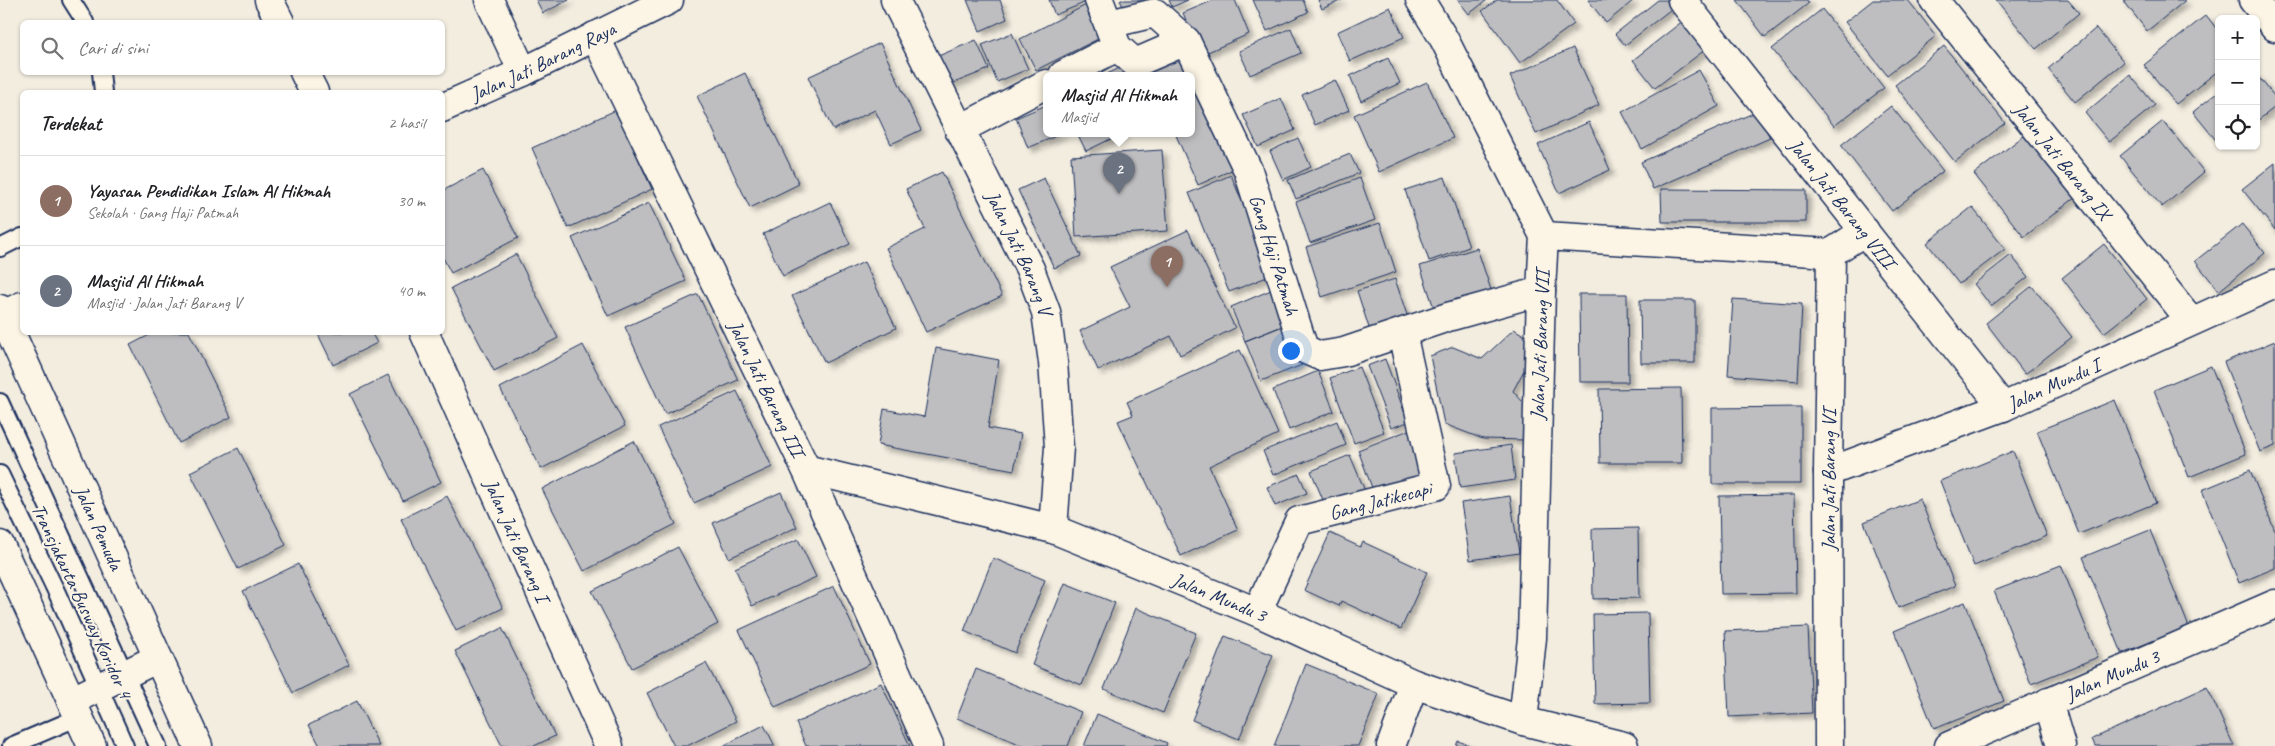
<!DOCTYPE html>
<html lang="id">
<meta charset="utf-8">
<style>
:root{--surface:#fff;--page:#f2f2f2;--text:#202124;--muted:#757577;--line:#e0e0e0;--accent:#c8321e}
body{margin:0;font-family:Caveat,sans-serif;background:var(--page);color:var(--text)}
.controls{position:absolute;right:15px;top:15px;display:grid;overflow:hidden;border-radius:8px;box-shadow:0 1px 4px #0004}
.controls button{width:45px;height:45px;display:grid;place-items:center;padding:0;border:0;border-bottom:1px solid var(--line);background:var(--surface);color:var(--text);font:25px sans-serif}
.you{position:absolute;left:1290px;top:350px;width:18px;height:18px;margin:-12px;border:4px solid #fff;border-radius:50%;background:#1a73e8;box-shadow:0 0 0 8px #1a73e833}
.badge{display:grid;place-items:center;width:32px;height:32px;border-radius:50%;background:var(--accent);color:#fff;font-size:16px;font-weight:700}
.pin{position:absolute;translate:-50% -41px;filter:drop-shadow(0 1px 2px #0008)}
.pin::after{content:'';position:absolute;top:26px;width:18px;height:15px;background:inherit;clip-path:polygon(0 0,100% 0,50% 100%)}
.popup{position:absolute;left:1043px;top:72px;width:152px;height:65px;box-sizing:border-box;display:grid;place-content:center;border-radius:8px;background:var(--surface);filter:drop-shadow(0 1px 4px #0005);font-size:16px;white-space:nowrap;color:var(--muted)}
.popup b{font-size:19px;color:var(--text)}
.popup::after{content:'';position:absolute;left:50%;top:100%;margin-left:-10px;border:10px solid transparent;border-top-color:var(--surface)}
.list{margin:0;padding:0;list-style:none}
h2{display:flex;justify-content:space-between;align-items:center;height:65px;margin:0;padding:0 20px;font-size:21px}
h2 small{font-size:16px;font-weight:400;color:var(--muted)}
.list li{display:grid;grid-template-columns:32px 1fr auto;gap:15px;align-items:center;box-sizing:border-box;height:90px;padding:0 20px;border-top:1px solid var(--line)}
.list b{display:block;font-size:19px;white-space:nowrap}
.list p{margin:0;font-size:16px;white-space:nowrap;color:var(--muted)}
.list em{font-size:16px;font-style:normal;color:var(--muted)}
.icon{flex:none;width:28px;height:28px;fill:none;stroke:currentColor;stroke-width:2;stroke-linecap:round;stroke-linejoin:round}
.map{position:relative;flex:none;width:2275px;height:746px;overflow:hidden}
.search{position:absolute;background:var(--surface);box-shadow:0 1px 4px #0004;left:20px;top:20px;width:425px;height:55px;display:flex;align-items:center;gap:12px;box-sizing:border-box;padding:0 18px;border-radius:8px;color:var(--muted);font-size:19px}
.panel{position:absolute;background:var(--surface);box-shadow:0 1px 4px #0004;left:20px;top:90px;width:425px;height:245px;border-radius:8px}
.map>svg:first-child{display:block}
.building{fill:#bebec0;stroke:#1b2f5e;filter:url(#shadow)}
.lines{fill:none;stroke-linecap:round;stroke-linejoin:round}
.service-casing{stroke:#1b2f5e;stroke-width:20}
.minor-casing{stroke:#1b2f5e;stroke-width:31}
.primary-casing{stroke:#1b2f5e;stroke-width:31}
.service{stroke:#fcf5e5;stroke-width:16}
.minor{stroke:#fcf5e5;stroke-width:28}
.primary{stroke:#fcf5e5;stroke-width:28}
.labels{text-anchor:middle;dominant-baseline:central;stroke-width:4.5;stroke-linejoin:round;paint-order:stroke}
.street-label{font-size:20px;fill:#1b2f5e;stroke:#fcf5e5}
</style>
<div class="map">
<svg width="2275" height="746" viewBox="0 0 2275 746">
<defs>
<filter id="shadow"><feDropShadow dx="4.5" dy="4.5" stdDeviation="2.5" flood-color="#0004"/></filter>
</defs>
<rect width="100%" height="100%" fill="#f3ede0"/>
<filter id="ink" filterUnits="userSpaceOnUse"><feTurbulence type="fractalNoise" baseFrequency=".02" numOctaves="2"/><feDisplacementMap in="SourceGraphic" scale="10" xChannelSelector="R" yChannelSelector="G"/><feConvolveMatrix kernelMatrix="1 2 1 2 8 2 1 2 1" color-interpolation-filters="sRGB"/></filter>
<g filter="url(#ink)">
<path class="building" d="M536,0H569L543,13Z
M967,0H1000L1007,19L980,31Z
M1049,0H1091L1055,15Z
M1120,0H1145L1124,9Z
M1169,0H1188L1172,7Z
M1214,0H1235L1249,34L1201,55L1183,13Z
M1253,0H1303L1308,12L1267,31Z
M1318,0H1342L1322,9Z
M1458,0H1487L1469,14Z
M1497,0H1557L1574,24L1520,63L1482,11Z
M1588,0H1634L1606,23Z
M1658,0H1671L1675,6L1625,45L1615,34Z
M1737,0H1807L1809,3L1765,37Z
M1873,0H1908L1936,36L1887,75L1845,22Z
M1996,0H2068L2079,13L2036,49Z
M2123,0H2186L2147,31Z
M1094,1L1110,33L1036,70L1020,39Z
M1390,7L1404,37L1350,61L1337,32Z
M1822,9L1884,88L1834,126L1772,49Z
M2206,15L2219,32V70L2176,104L2144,65Z
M1684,20L1706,49L1655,88L1633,60Z
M1291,28L1301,53L1250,75L1239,51Z
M2096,28L2124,62L2075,102L2048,69Z
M1012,33L1028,69L997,82L982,45Z
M976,40L989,69L941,88L929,60Z
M880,43L921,130L891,144L875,110L833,130L808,77Z
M1177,46L1189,75H1150L1143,61Z
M1944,46L2005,123L1955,162L1895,85Z
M1573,48L1599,105L1536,134L1510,76Z
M1388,58L1400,83L1361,101L1350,76Z
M1130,63L1136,75H1107V74Z
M1699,70L1719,106L1642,149L1622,112Z
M745,73L799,184L750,208L697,96Z
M2256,74L2275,97V107L2256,122Z
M1192,75L1236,168L1198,185L1175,133H1192Z
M2130,75L2155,105L2109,142L2085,113Z
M1335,80L1349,110L1315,125L1302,95Z
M1427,82L1453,138L1379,172L1354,115Z
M2219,91V144L2193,112Z
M1281,98L1295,130L1258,147L1243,115Z
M1046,105V133H1063L1028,148L1016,118Z
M1891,106L1943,171L1892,211L1841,145Z
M616,110L652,189L568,228L532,148Z
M1758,111L1770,138L1653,189L1641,162Z
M2163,121L2204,172L2162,207L2120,156Z
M1589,122L1610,170L1559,193L1538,145Z
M1077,133H1123L1086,151Z
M2026,134L2076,197L2024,237L1974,174Z
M1298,138L1311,167L1283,180L1270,151Z
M1162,150L1168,231L1076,237L1071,156Z
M1350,154L1359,173L1296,199L1288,180Z
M2275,163V230L2242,189Z
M483,170L518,238L451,273L442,256V191Z
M942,172L1002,296L926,332L886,248L925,229L906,189Z
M1231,175L1272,275L1229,292L1189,193Z
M1445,177L1469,247L1429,261L1405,190Z
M1044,178L1081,256L1054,268L1018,190Z
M1360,178L1375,220L1310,243L1296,202Z
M1661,189L1806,190V222H1662Z
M830,202L850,244L783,276L763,234Z
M649,203L686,281L608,316L572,238Z
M1972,207L2005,249L1959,284L1927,243Z
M1380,223L1396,272L1322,297L1306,247Z
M2242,224L2265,253L2219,291L2195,261Z
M1188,230L1235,328L1180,355L1171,336L1098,370L1080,331L1130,307L1110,267Z
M2104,244L2147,299L2104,333L2062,278Z
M1477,248L1493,296L1436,314L1420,266Z
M516,254L558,338L494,371L451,288Z
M2011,255L2028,277L1991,306L1974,284Z
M864,262L896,328L825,363L792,296Z
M1395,279L1409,321L1371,334L1357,291Z
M2032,286L2072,337L2025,374L1986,323Z
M1271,290L1285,325L1245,341L1231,307Z
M698,294L738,380L665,414L625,327Z
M1579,294H1627L1628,382H1580Z
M1733,299L1802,304L1798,381L1728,375Z
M1640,300H1695V363H1641Z
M1285,325L1302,365L1261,381L1245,341Z
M1514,329L1538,344L1513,391L1531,411L1527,440L1483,439L1444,424L1430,356L1453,347L1482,359Z
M155,332H189L231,417L179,443L130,345Z
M317,332H371L377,343L333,365Z
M2275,341V446L2260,452L2224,362Z
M583,345L625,426L541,469L500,388Z
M936,348L999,360L988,428L1021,434L1014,470L878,445L884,409L924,417Z
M1240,350L1278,434L1209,466L1238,530L1181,556L1118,421L1133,415L1127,402Z
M1385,359L1408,422L1391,428L1367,366Z
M2211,366L2246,454L2189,477L2154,390Z
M1359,367L1384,432L1354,443L1330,378Z
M1318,371L1334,411L1289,430L1273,390Z
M388,375L441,482L403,501L350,394Z
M1681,388L1682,463H1600L1599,389Z
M737,391L772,467L694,503L658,427Z
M2115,400L2156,503L2079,534L2037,431Z
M1801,407V484H1712V408Z
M1337,421L1346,445L1273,475L1263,451Z
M1409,430L1427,476L1375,496L1358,450Z
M634,441L676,524L584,571L542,489Z
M1511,445L1515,480L1460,488L1455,453Z
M238,448L286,545L238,569L190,472Z
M2013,451L2047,536L1974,566L1940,481Z
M1350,455L1365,491L1326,507L1311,471Z
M2250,470L2275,531V568L2239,583L2202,490Z
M1299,474L1307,493L1275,506L1267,487Z
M781,492L797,527L729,558L713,523Z
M1794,495L1796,593L1721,594L1719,496Z
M447,496L503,608L456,631L401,519Z
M1510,496L1519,553L1470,560L1461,503Z
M1920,499L1955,586L1898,608L1864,522Z
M1638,528L1639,598L1593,599L1592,529Z
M2150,530L2189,627L2122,653L2083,557Z
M1330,533L1360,547L1363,542L1427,572L1401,629L1341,601L1339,606L1304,590Z
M798,539L816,577L752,606L735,568Z
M678,547L718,624L632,668L592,591Z
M993,558L1045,580L1015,653L964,631Z
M298,564L349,665L293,693L243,591Z
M2061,565L2098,657L2031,684L1994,591Z
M1065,583L1115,603L1082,685L1032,665Z
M834,586L870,664L775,707L739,630Z
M1965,602L2004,701L1934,729L1894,631Z
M1136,608L1196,633L1163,713L1104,689Z
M1648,613L1650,703L1595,704L1593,614Z
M1808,627L1812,713L1729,717L1725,631Z
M502,628L555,736L534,746H502L455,651Z
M1225,636L1273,655L1239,739L1192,720Z
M706,663L736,721L687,746H674L647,693Z
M1306,664L1379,694L1358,746H1274Z
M976,669L1081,712L1068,746H1024L957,718Z
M881,683L910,746H806L796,723Z
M2207,687L2234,746H2095L2092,739Z
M357,701L379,746H320L309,725Z
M1097,714L1167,743L1166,746H1084Z
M764,725L775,746H723Z
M1458,741L1472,746H1456Z"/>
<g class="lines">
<defs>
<path id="service" d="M71,0L85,22
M101,72L103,92
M0,248L22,237
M0,402L158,746
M0,474L57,593L125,746
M11,746L79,717"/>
<g id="minor">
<path d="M269,0L280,22"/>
<path d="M489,0L523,72"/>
<path id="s1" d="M895,0L1030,269L1046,312L1053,362L1059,447L1053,529"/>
<path d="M1099,0L1117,47L1135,63L1186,41"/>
<path d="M1420,0L1444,39L1544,236L1541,291L1532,638L1523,721"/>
<path id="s2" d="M1682,0L2003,407"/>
<path id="s3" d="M1934,0L2191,321"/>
<path d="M2253,0L2275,27"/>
<path id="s4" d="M1109,24L1155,13L1186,41L1248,170L1304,349L1320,356L1344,352L1448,317L1541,291"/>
<path id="s5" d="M595,36L806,469L929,746"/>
<path d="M304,72L314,92"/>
<path d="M1063,75L1117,47"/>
<path id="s6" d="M442,108L523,72L669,0"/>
<path d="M959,130L1046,84"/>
<path d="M1544,236L1831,253"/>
<path d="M3,315L22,306"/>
<path id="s7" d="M424,332L609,746"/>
<path id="s8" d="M806,469L1053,529L1257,612L1414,684L1523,721L1624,746"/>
<path id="s9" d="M1828,472L2003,407L2275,284"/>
<path id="s10" d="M1257,612L1299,521L1436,486L1402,333"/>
<path d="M2048,702L2061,746"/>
<path d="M1391,746L1414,684"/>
<path id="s11" d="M1829,746L1828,472L1831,253L1865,231"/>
<path id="s12" d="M1949,746L2275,604"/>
</g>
<g id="primary">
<path id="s13" d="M0,309L198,746"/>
<path d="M0,545L92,746"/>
<path d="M71,701L158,658"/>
</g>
</defs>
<use href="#service" class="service-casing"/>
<use href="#minor" class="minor-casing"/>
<use href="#primary" class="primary-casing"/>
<use href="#service" class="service"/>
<use href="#minor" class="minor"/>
<use href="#primary" class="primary"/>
</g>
</g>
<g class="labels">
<g class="street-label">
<text stroke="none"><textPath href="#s6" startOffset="111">Jalan Jati Barang Raya</textPath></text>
<text stroke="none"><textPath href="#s3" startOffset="206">Jalan Jati Barang IX</textPath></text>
<text stroke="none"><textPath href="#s2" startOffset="259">Jalan Jati Barang VIII</textPath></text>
<text stroke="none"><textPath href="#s1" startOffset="282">Jalan Jati Barang V</textPath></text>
<text stroke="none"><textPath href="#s4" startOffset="321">Gang Haji Patmah</textPath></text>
<text transform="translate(1540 345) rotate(-88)">Jalan Jati Barang VII</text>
<text stroke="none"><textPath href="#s9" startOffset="242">Jalan Mundu I</textPath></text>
<text stroke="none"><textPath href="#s5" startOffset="392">Jalan Jati Barang III</textPath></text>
<text stroke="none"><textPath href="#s11" startOffset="266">Jalan Jati Barang VI</textPath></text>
<text stroke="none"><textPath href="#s10" startOffset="184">Gang Jatikecapi</textPath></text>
<text stroke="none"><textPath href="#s13" startOffset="240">Jalan Pemuda</textPath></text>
<text stroke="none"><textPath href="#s7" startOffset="228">Jalan Jati Barang I</textPath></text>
<text stroke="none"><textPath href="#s8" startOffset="434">Jalan Mundu 3</textPath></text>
<text transform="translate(82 601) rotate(65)">Transjakarta Busway Koridor 4</text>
<text stroke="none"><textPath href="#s12" startOffset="178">Jalan Mundu 3</textPath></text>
</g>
</g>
</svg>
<div class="controls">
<button>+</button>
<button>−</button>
<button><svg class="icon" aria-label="locate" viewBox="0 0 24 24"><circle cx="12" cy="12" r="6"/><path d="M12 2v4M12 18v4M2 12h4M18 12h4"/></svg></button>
</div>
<div class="you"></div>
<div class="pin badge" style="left:1167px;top:287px;background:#8d6e63">1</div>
<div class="pin badge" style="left:1119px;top:194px;background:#6b7280">2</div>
<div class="popup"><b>Masjid Al Hikmah</b>Masjid</div>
<div class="search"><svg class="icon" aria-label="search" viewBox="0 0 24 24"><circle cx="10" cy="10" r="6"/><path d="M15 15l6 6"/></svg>Cari di sini</div>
<section class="panel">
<h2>Terdekat<small>2 hasil</small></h2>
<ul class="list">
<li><span class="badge" style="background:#8d6e63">1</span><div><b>Yayasan Pendidikan Islam Al Hikmah</b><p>Sekolah · Gang Haji Patmah</p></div><em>30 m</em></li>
<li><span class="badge" style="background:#6b7280">2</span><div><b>Masjid Al Hikmah</b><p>Masjid · Jalan Jati Barang V</p></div><em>40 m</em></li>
</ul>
</section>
</div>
